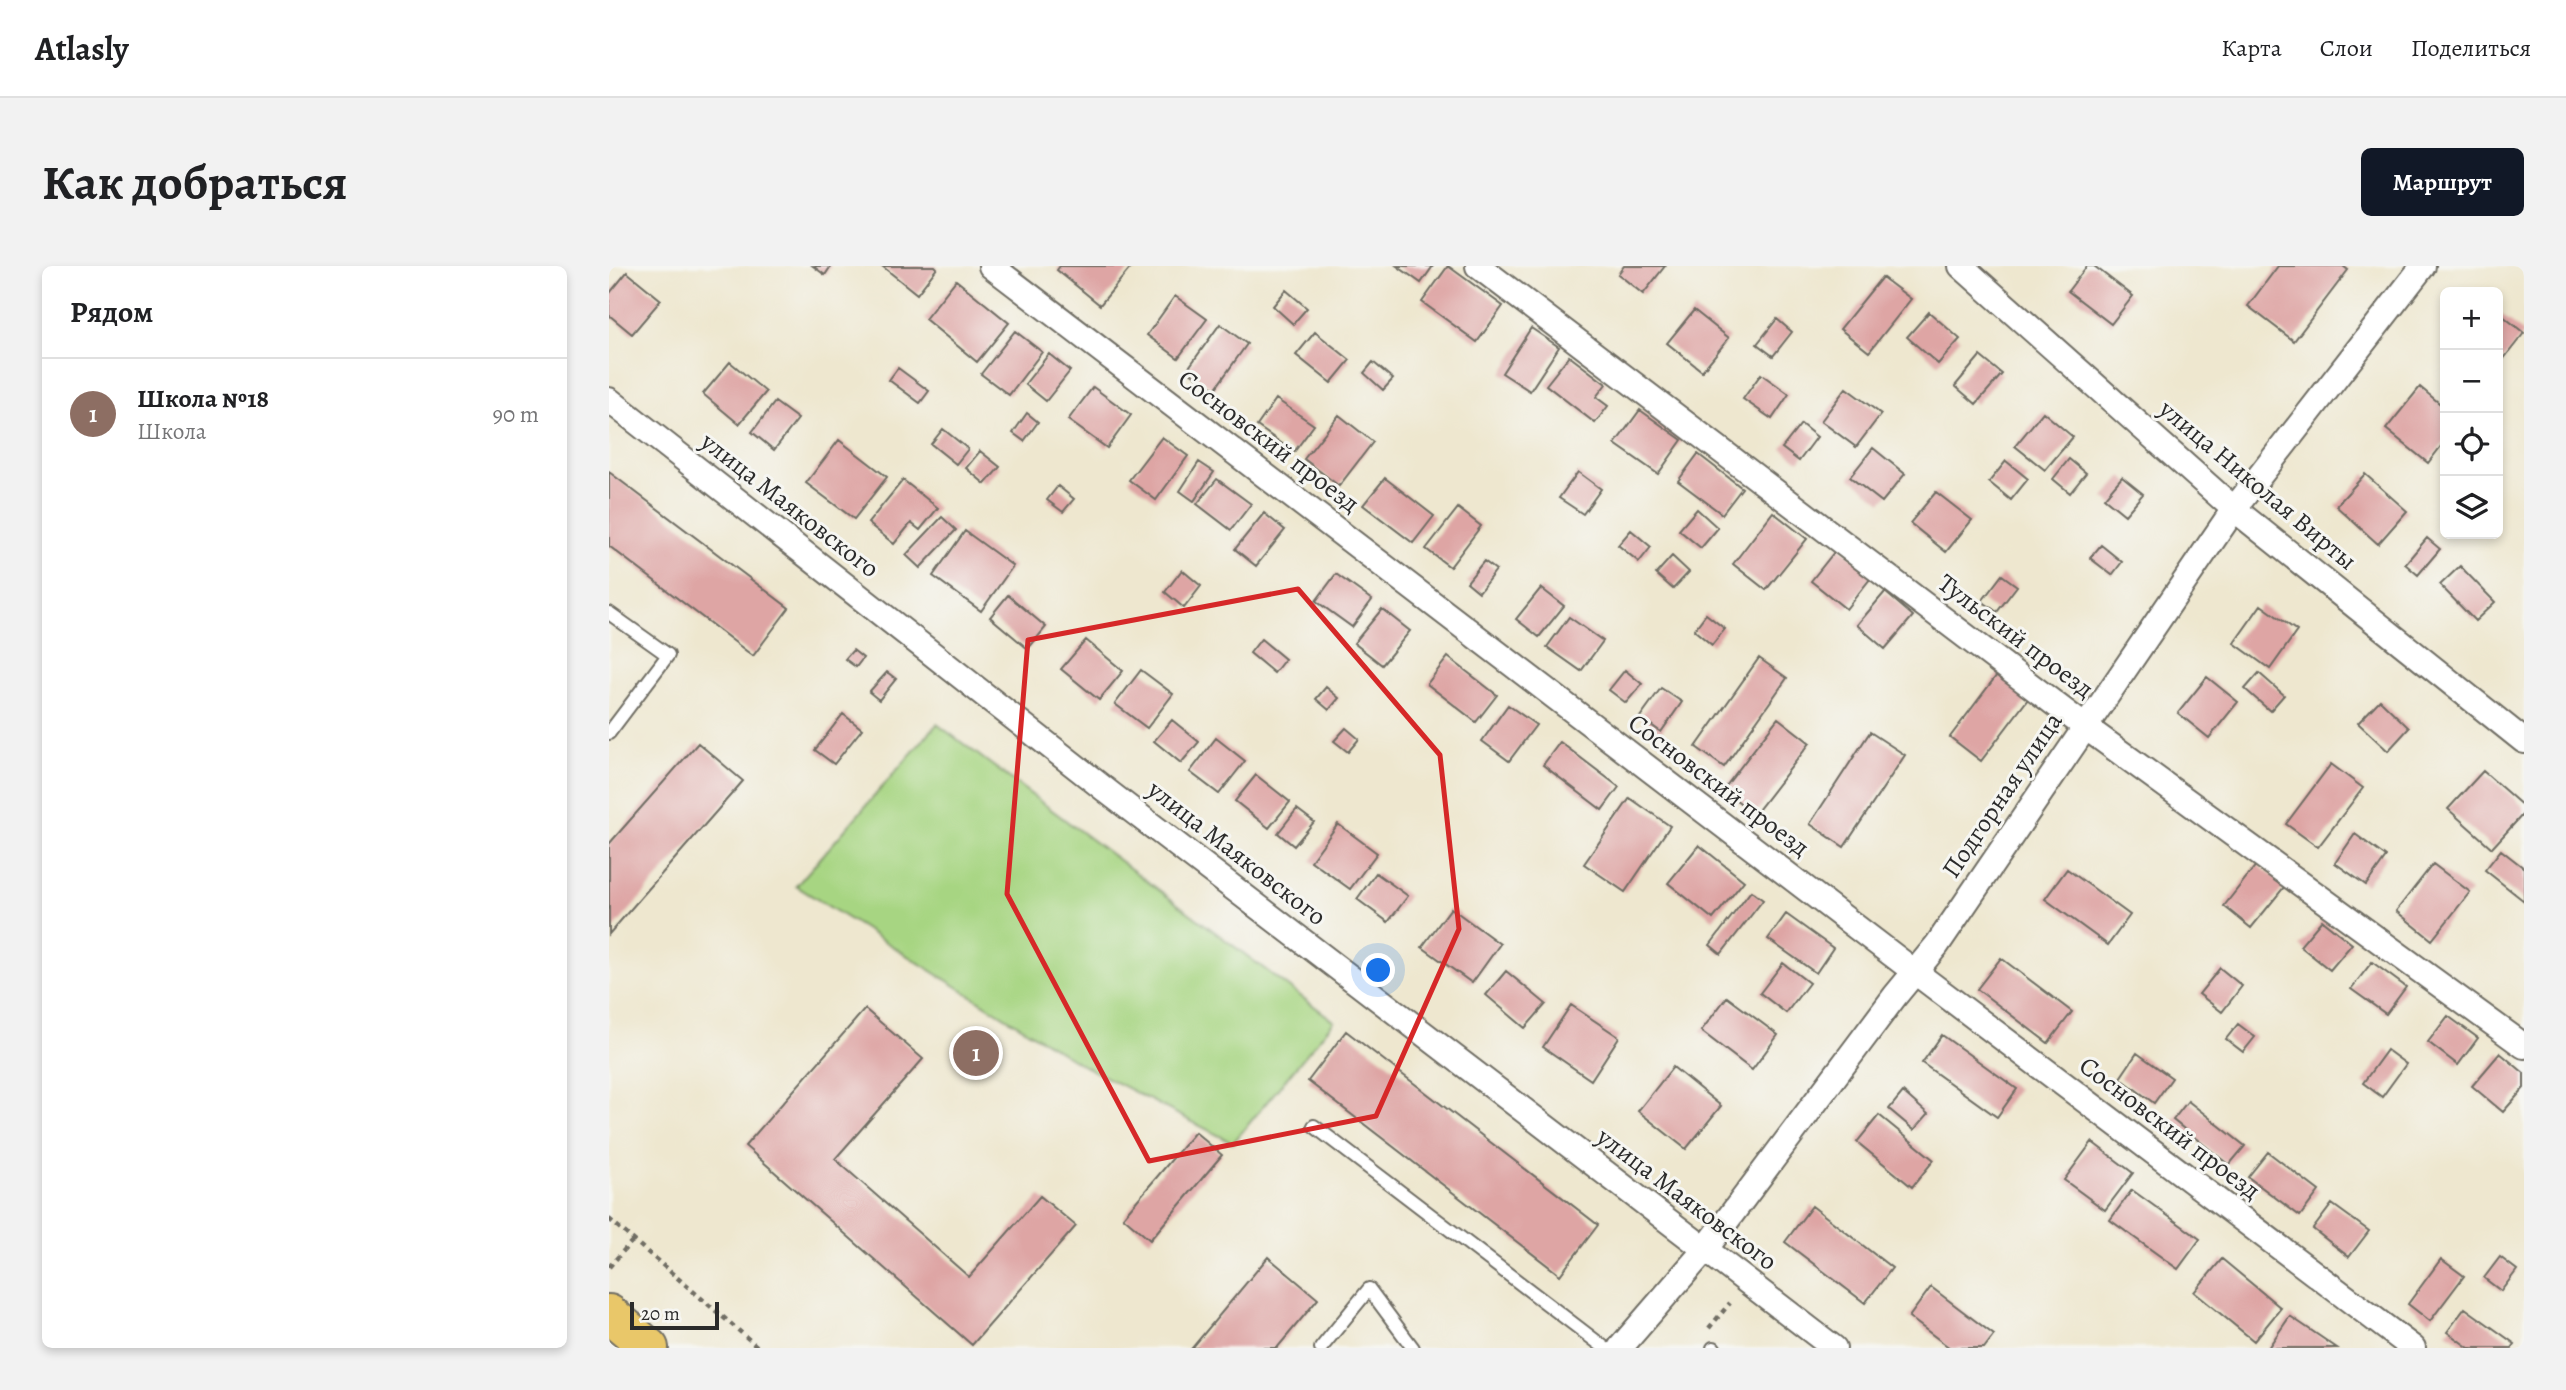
<!DOCTYPE html>
<html lang="ru">
<meta charset="utf-8">
<style>
:root{--surface:#fff;--page:#f2f2f2;--text:#202124;--muted:#757577;--line:#e0e0e0;--accent:#111827}
body{margin:0;font-family:Alegreya,serif;background:var(--page);color:var(--text)}
.controls{position:absolute;right:21px;top:21px;display:grid;overflow:hidden;border-radius:10px;box-shadow:0 4px 10px #0003}
.controls button{width:63px;height:63px;display:grid;place-items:center;padding:0;border:0;border-bottom:2px solid var(--line);background:var(--surface);color:var(--text);font:35px sans-serif}
.scale{position:absolute;left:21px;bottom:18px;width:89px;box-sizing:border-box;padding-left:7px;border:4px solid #2b2b2b;border-top:0;font-size:19px;line-height:24px;white-space:nowrap;color:#2b2b2b;-webkit-text-stroke:5px #f6f6f2;paint-order:stroke}
.you{position:absolute;left:770px;top:705px;width:24px;height:24px;margin:-18px;border:5px solid #fff;border-radius:50%;background:#1a73e8;box-shadow:0 0 0 10px #1a73e833}
.badge{display:grid;place-items:center;width:46px;height:46px;border-radius:50%;background:var(--accent);color:#fff;font-size:23px;font-weight:700}
.pin{position:absolute;translate:-50% -50%;border:4px solid #fff;box-shadow:0 2px 7px #0006}
.list{margin:0;padding:0;list-style:none}
h2{display:flex;justify-content:space-between;align-items:center;height:91px;margin:0;padding:0 28px;font-size:30px}
h2 small{font-size:23px;font-weight:400;color:var(--muted)}
.list li{display:grid;grid-template-columns:46px 1fr auto;gap:21px;align-items:center;box-sizing:border-box;height:112px;padding:0 28px;border-top:2px solid var(--line)}
.list b{display:block;font-size:26px;white-space:nowrap}
.list p{margin:0;font-size:23px;white-space:nowrap;color:var(--muted)}
.list em{font-size:23px;font-style:normal;color:var(--muted)}
.icon{flex:none;width:38px;height:38px;fill:none;stroke:currentColor;stroke-width:2;stroke-linecap:round;stroke-linejoin:round}
.map{position:relative;flex:none;width:1915px;height:1082px;overflow:hidden;border-radius:10px}
header{display:flex;align-items:center;gap:42px;box-sizing:border-box;height:98px;padding:0 35px;background:var(--surface);border-bottom:2px solid var(--line)}
header strong{font-size:33px}
nav{display:flex;gap:38px;margin-inline-start:auto;font-size:24px}
.intro{display:flex;align-items:center;justify-content:space-between;box-sizing:border-box;height:168px;padding:0 42px}
h1{margin:0;font-size:49px}
.button{padding:18px 32px;border-radius:10px;background:var(--accent);color:#fff;font-size:24px;font-weight:700}
main{display:flex;gap:42px;padding:0 42px}
aside{flex:1;background:var(--surface);border-radius:10px;box-shadow:0 4px 10px #0003}
.map>svg:first-child{display:block}
.green{fill:#a7d582;stroke:#698056;stroke-width:2}
.building{fill:#dea5a4}
.lines{fill:none;stroke-linecap:round;stroke-linejoin:round}
.lane-casing{stroke:#6f6d64;stroke-width:16}
.street-casing{stroke:#6f6d64;stroke-width:28}
.primary-casing{stroke:#6f6d64;stroke-width:42}
.path{stroke:#6f6d64;stroke-width:4.5;stroke-dasharray:5 5;stroke-linecap:butt}
.lane{stroke:#fff;stroke-width:12}
.street{stroke:#fff;stroke-width:24}
.primary{stroke:#e9c769;stroke-width:38}
.marked{fill:none;stroke:#d62828;stroke-width:5;stroke-linejoin:round}
.labels{text-anchor:middle;dominant-baseline:central;stroke-width:6;stroke-linejoin:round;paint-order:stroke}
.street-label{font-size:26px;fill:#2b2b2b;stroke:#f6f6f2}
</style>
<header>
<strong>Atlasly</strong>
<nav><a>Карта</a><a>Слои</a><a>Поделиться</a></nav>
</header>
<div class="intro"><h1>Как добраться</h1><a class="button">Маршрут</a></div>
<main>
<aside>
<h2>Рядом<small></small></h2>
<ul class="list">
<li><span class="badge" style="background:#8d6e63">1</span><div><b>Школа №18</b><p>Школа</p></div><em>90 m</em></li>
</ul>
</aside>
<div class="map">
<svg width="1915" height="1082" viewBox="0 0 1915 1082">
<rect width="100%" height="100%" fill="#f6f6f2"/>
<filter id="ink" filterUnits="userSpaceOnUse"><feTurbulence type="fractalNoise" baseFrequency=".0143" numOctaves="2"/><feDisplacementMap in="SourceGraphic" scale="14" xChannelSelector="R" yChannelSelector="G"/><feConvolveMatrix kernelMatrix="1 2 1 2 8 2 1 2 1" color-interpolation-filters="sRGB"/></filter>
<filter id="wash" filterUnits="userSpaceOnUse"><feTurbulence type="fractalNoise" baseFrequency=".00686" numOctaves="4" result="noise"/><feDisplacementMap in="SourceGraphic" scale="28" xChannelSelector="R" yChannelSelector="G"/><feGaussianBlur stdDeviation="1.57" result="paint"/><feColorMatrix in="noise" values="0 0 0 0 0 0 0 0 0 0 0 0 0 0 0 0 0 1.4 0 .05"/><feComposite in="paint" operator="in"/></filter>
<g filter="url(#wash)">
<rect width="100%" height="100%" fill="#eee7cf"/>
<path class="green" d="M328,458L725,755L624,877L473,799L187,620Z"/>
<g id="blocks">
<path class="building" d="M204,0H222L216,9Z
M273,0H326L328,2L308,28Z
M451,0H523L491,39L448,4Z
M788,0H824L812,17Z
M839,0L894,40L868,76L813,36Z
M1015,0H1056L1034,28L1009,8Z
M1478,0H1485L1524,30L1502,58L1459,25Z
M1669,0H1734L1739,4L1685,75L1639,40Z
M18,6L52,34L23,68L0,49V28Z
M1273,11L1302,33L1260,86L1231,63Z
M347,14L400,57L368,96L316,53Z
M677,24L698,42L684,58L664,40Z
M566,30L598,53L569,92L538,69Z
M1085,44L1120,72L1093,105L1058,77Z
M1320,46L1351,73L1329,98L1298,71Z
M1889,46L1915,67L1889,100Z
M1168,53L1183,66L1164,90L1148,78Z
M611,58L638,78L606,123L578,104Z
M922,62L950,81L921,125L893,107Z
M406,65L433,86L400,129L372,108Z
M706,66L741,94L722,117L687,89Z
M440,88L461,105L437,135L416,118Z
M960,90L997,118L987,131L999,140L986,157L937,119Z
M1371,90L1393,108L1367,138L1346,120Z
M121,96L157,126L130,158L94,128Z
M764,96L784,113L774,124L755,107Z
M289,102L320,125L311,137L280,114Z
M1152,108L1180,128L1163,153L1134,133Z
M484,121L522,149L498,182L459,154Z
M1811,121L1836,142V175L1819,197L1777,163Z
M1237,122L1272,148L1247,181L1212,155Z
M667,133L705,159L685,186L648,160Z
M166,136L189,153L165,184L143,166Z
M1031,144L1073,174L1049,208L1006,178Z
M1434,146L1464,171L1436,204L1406,180Z
M418,147L429,156L415,175L404,167Z
M730,149L764,176L730,220L695,193Z
M1192,158L1208,171L1190,195L1173,182Z
M334,163L359,183L347,198L322,178Z
M553,171L579,190L547,234L520,214Z
M230,174L278,211L245,253L197,217Z
M1264,182L1296,208L1273,236L1241,211Z
M371,185L391,201L376,218L357,202Z
M1089,188L1133,222L1113,248L1069,215Z
M1460,193L1477,207L1461,227L1444,213Z
M1397,195L1419,213L1402,234L1380,216Z
M590,196L605,206L585,235L571,225Z
M0,206L180,342L144,390L0,280Z
M969,206L992,223L974,248L950,232Z
M1756,208L1798,245L1769,278L1727,240Z
M1513,211L1534,228L1516,249L1495,232Z
M776,212L825,250L804,277L754,239Z
M608,213L642,238L622,264L588,238Z
M294,214L329,242L311,264L302,257L285,278L259,257Z
M449,220L465,233L454,246L438,234Z
M1327,226L1363,254L1337,286L1301,257Z
M849,242L872,260L841,301L817,283Z
M1088,243L1109,262L1092,282L1070,264Z
M1164,246L1198,273L1157,324L1124,298Z
M655,247L676,264L647,300L626,283Z
M333,251L347,264L311,302L297,289Z
M1022,264L1042,281L1030,296L1009,279Z
M356,265L404,300L372,345L324,310Z
M1818,272L1831,283L1809,309L1796,298Z
M1492,279L1513,296L1503,309L1481,292Z
M1230,280L1265,308L1237,343L1202,315Z
M1063,290L1080,306L1064,323L1047,308Z
M875,295L887,304L870,326L858,316Z
M1851,300L1886,336L1866,355L1831,319Z
M573,304L592,320L575,342L556,326Z
M727,308L763,334L743,361L707,335Z
M1393,309L1408,320L1388,346L1373,335Z
M932,322L955,340L930,371L907,353Z
M1276,326L1304,350L1276,383L1248,359Z
M399,329L437,361L419,383L381,351Z
M1652,339L1688,365L1661,403L1625,377Z
M773,343L801,365L773,399L745,377Z
M1097,348L1116,363L1103,379L1085,364Z
M960,351L994,375L972,405L938,381Z
M652,373L676,393L665,407L641,387Z
M477,374L514,405L490,434L452,403Z
M244,384L254,392L247,401L236,393Z
M839,391L888,429L867,456L818,418Z
M1150,392L1178,412L1115,501L1087,481Z
M532,404L564,428L538,462L506,438Z
M1016,404L1033,418L1017,437L1000,424Z
M1391,405L1422,429L1372,495L1341,471Z
M278,406L287,413L270,434L260,426Z
M1650,407L1675,429L1661,445L1636,423Z
M1598,411L1629,436L1600,472L1569,447Z
M717,421L730,432L720,444L707,433Z
M1052,422L1073,436L1052,466L1031,451Z
M1771,434L1800,462L1779,485L1749,457Z
M899,439L927,459L900,495L873,475Z
M234,448L253,463L225,498L206,484Z
M1169,452L1201,477L1146,548L1114,524Z
M563,454L590,476L572,497L545,475Z
M737,462L750,473L739,486L725,475Z
M1261,466L1296,489L1235,581L1201,558Z
M607,472L636,495L610,528L581,506Z
M951,476L1010,521L993,544L934,499Z
M89,477L134,515L0,668V578Z
M1722,498L1754,522L1709,581L1677,558Z
M1874,505L1915,541V547L1883,582L1839,543Z
M647,509L681,536L660,562L626,535Z
M1021,532L1061,560L1016,626L975,598Z
M688,543L705,556L685,580L669,567Z
M729,558L768,587L741,623L702,595Z
M1746,568L1777,591L1757,619L1726,597Z
M1090,579L1135,615L1104,653L1059,617Z
M1892,584L1915,602V635L1876,604Z
M1648,598L1676,620L1642,662L1615,640Z
M1824,598L1861,626L1823,674L1787,645Z
M1458,603L1521,649L1499,679L1436,633Z
M767,607L799,630L779,656L748,633Z
M1142,625L1154,634L1112,688L1101,679Z
M842,642L891,678L863,717L813,681Z
M1177,648L1224,682L1207,707L1159,673Z
M1713,654L1743,678L1721,704L1691,680Z
M1392,692L1463,746L1439,777L1368,723Z
M1763,696L1797,721L1777,748L1742,723Z
M1174,697L1200,717L1177,747L1151,727Z
M1611,702L1633,720L1613,746L1590,728Z
M897,705L937,738L916,762L877,729Z
M1118,731L1169,769L1143,804L1092,765Z
M962,739L1010,771L982,814L934,781Z
M256,743L314,793L226,893L360,1011L431,930L467,960L363,1079L136,880Z
M1839,750L1869,772L1849,799L1819,776Z
M1629,758L1646,771L1634,786L1617,773Z
M737,765L989,959L951,1009L699,815Z
M1333,769L1408,823L1388,851L1313,797Z
M1778,784L1797,798L1773,831L1754,817Z
M1528,787L1563,812L1545,837L1511,812Z
M1891,787L1915,807V822L1894,846L1863,820Z
M1064,801L1112,840L1077,883L1029,845Z
M1294,826L1319,848L1305,864L1280,843Z
M1579,835L1636,880L1620,899L1564,854Z
M1270,849L1325,894L1303,921L1248,876Z
M586,866L613,889L541,974L514,951Z
M1483,876L1524,907L1496,944L1455,914Z
M1659,886L1710,925L1691,950L1639,911Z
M1523,924L1591,973L1569,1003L1501,954Z
M1723,938L1760,965L1740,991L1704,963Z
M1203,940L1283,1002L1256,1037L1176,976Z
M659,991L709,1033L668,1082H583Z
M1891,991L1908,1004L1892,1025L1875,1012Z
M1613,993L1672,1042L1645,1075L1585,1026Z
M1832,993L1855,1010L1821,1055L1799,1038Z
M1322,1021L1385,1069L1375,1082H1341L1300,1051Z
M1856,1042L1906,1078L1903,1082H1860L1838,1066Z
M1681,1050L1728,1082H1659Z"/>
</g>
</g>
<g filter="url(#ink)">
<use href="#blocks" fill-opacity="0" stroke="#6f6d64" stroke-width="2"/>
<g class="lines">
<defs>
<path id="lane" d="M0,347L59,389L0,467
M705,860L996,1082
M712,1082L760,1023L804,1082
M1104,1082H1105"/>
<path id="street" d="M382,0L1306,706L1804,1082
M869,0L1475,460L1915,780
M1352,0L1625,243L1915,475
M0,134L503,529L1225,1082
M1011,1082L1095,985L1286,730L1328,679L1625,243L1814,0"/>
<path id="primary" d="M0,1048L40,1082"/>
</defs>
<use href="#lane" class="lane-casing"/>
<use href="#street" class="street-casing"/>
<use href="#primary" class="primary-casing"/>
<path class="path" d="M0,953L150,1082
M0,1001L25,973
M1100,1062L1121,1037"/>
<use href="#lane" class="lane"/>
<use href="#street" class="street"/>
<use href="#primary" class="primary"/>
</g>
</g>
<path class="marked" d="M689,323L831,489L850,663L767,850L540,895L398,628L419,374Z"/>
<g class="labels">
<g class="street-label">
<text transform="translate(660 175) rotate(37)">Сосновский проезд</text>
<text transform="translate(1649 219) rotate(40)">улица Николая Вирты</text>
<text transform="translate(181 239) rotate(38)">улица Маяковского</text>
<text transform="translate(1407 370) rotate(37)">Тульский проезд</text>
<text transform="translate(1110 519) rotate(37)">Сосновский проезд</text>
<text transform="translate(1393 529) rotate(-56)">Подгорная улица</text>
<text transform="translate(628 587) rotate(38)">улица Маяковского</text>
<text transform="translate(1561 862) rotate(37)">Сосновский проезд</text>
<text transform="translate(1078 933) rotate(37)">улица Маяковского</text>
</g>
</g>
</svg>
<div class="controls">
<button>+</button>
<button>−</button>
<button><svg class="icon" aria-label="locate" viewBox="0 0 24 24"><circle cx="12" cy="12" r="6"/><path d="M12 2v4M12 18v4M2 12h4M18 12h4"/></svg></button>
<button><svg class="icon" aria-label="layers" viewBox="0 0 24 24"><path d="M12 4l9 5-9 5-9-5zM3 14l9 5 9-5"/></svg></button>
</div>
<div class="scale">20 m</div>
<div class="you"></div>
<div class="pin badge" style="left:367px;top:787px;background:#8d6e63">1</div>
</div>
</main>
